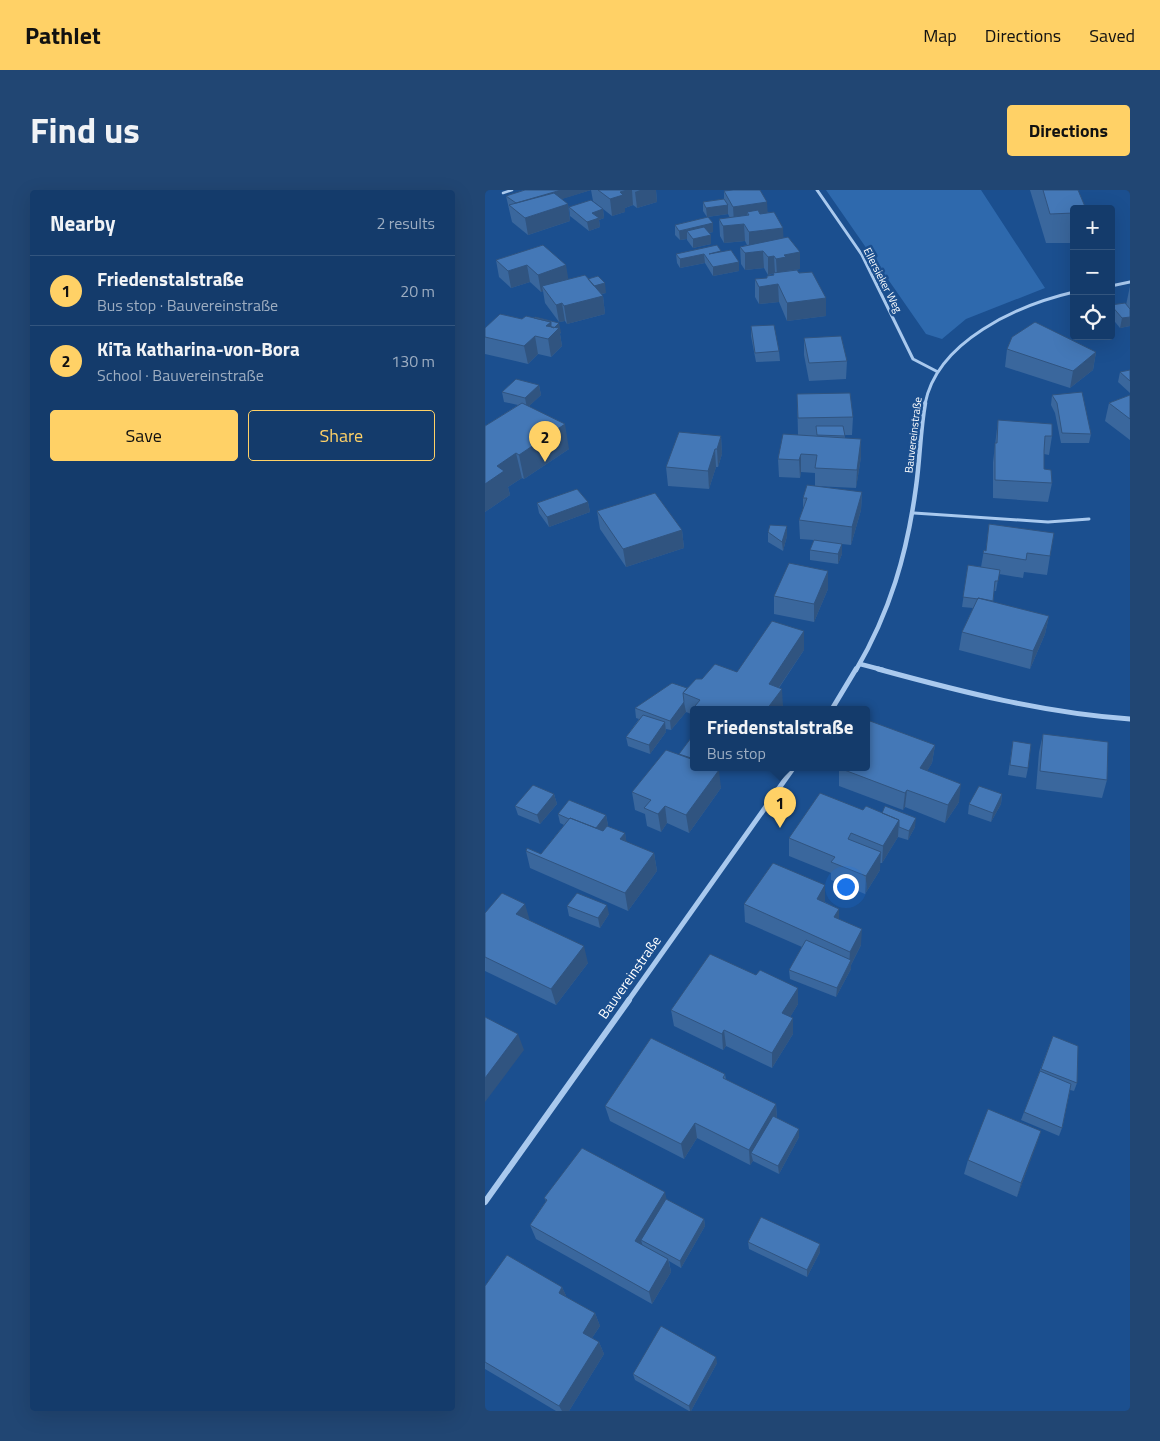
<!DOCTYPE html>
<meta charset="utf-8">
<style>
:root{--surface:#143b6b;--page:#214673;--text:#f1f3f6;--muted:#9dadc1;--line:#33557e;--accent:#ffd166}
body{margin:0;font-family:"Titillium Web",sans-serif;background:var(--page);color:var(--text)}
.controls{position:absolute;right:15px;top:15px;display:grid;overflow:hidden;border-radius:5px;box-shadow:0 5px 20px #0002}
.controls button{width:45px;height:45px;display:grid;place-items:center;padding:0;border:0;border-bottom:1px solid var(--line);background:var(--surface);color:var(--text);font:25px sans-serif}
.you{position:absolute;left:360px;top:696px;width:18px;height:18px;margin:-12px;border:4px solid #fff;border-radius:50%;background:#1a73e8;box-shadow:0 0 0 8px #1a73e833}
.badge{display:grid;place-items:center;width:32px;height:32px;border-radius:50%;background:var(--accent);color:#111;font-size:16px;font-weight:700}
.pin{position:absolute;translate:-50% -41px;filter:drop-shadow(0 1px 2px #0008)}
.pin::after{content:'';position:absolute;top:26px;width:18px;height:15px;background:inherit;clip-path:polygon(0 0,100% 0,50% 100%)}
.popup{position:absolute;left:205px;top:516px;width:180px;height:65px;box-sizing:border-box;display:grid;place-content:center;border-radius:5px;background:var(--surface);filter:drop-shadow(0 1px 4px #0005);font-size:16px;white-space:nowrap;color:var(--muted)}
.popup b{font-size:19px;color:var(--text)}
.popup::after{content:'';position:absolute;left:50%;top:100%;margin-left:-10px;border:10px solid transparent;border-top-color:var(--surface)}
.list{margin:0;padding:0;list-style:none}
h2{display:flex;justify-content:space-between;align-items:center;height:65px;margin:0;padding:0 20px;font-size:21px}
h2 small{font-size:16px;font-weight:400;color:var(--muted)}
.list li{display:grid;grid-template-columns:32px 1fr auto;gap:15px;align-items:center;box-sizing:border-box;height:70px;padding:0 20px;border-top:1px solid var(--line)}
.list b{display:block;font-size:19px;white-space:nowrap}
.list p{margin:0;font-size:16px;white-space:nowrap;color:var(--muted)}
.list em{font-size:16px;font-style:normal;color:var(--muted)}
.actions{display:flex;gap:10px;padding:15px 20px}
.actions a{flex:1;padding:11px 0;border:1px solid var(--accent);border-radius:5px;text-align:center;font-size:18px;color:var(--accent)}
.actions .main{background:var(--accent);color:#111}
.icon{flex:none;width:28px;height:28px;fill:none;stroke:currentColor;stroke-width:2;stroke-linecap:round;stroke-linejoin:round}
.map{position:relative;flex:none;width:645px;height:1221px;overflow:hidden;border-radius:5px}
header{display:flex;align-items:center;gap:30px;box-sizing:border-box;height:70px;padding:0 25px;background:var(--accent);color:#111}
header strong{font-size:24px}
nav{display:flex;gap:28px;margin-inline-start:auto;font-size:18px}
.intro{display:flex;align-items:center;justify-content:space-between;box-sizing:border-box;height:120px;padding:0 30px}
h1{margin:0;font-size:35px}
.button{padding:12px 22px;border-radius:5px;background:var(--accent);color:#111;font-size:18px;font-weight:700}
main{display:flex;gap:30px;padding:0 30px}
aside{flex:1;background:var(--surface);border-radius:5px;box-shadow:0 5px 20px #0002}
.map>svg:first-child{display:block}
.green{fill:#2e69ad}
.lines{fill:none;stroke-linecap:round;stroke-linejoin:round}
.service-far1{stroke:#a9c9ee;stroke-width:2.5}
.service{stroke:#a9c9ee;stroke-width:3}
.minor-far3{stroke:#a9c9ee;stroke-width:3}
.minor-far2{stroke:#a9c9ee;stroke-width:4.5}
.minor-far1{stroke:#a9c9ee;stroke-width:5}
.minor{stroke:#a9c9ee;stroke-width:6}
.wall{fill:#3a679d}
.shaded-wall{fill:#305480}
.building{fill:#4478b7;stroke:#305480}
.labels{text-anchor:middle;dominant-baseline:central;stroke-width:5;stroke-linejoin:round;paint-order:stroke}
.far-street-label{font-size:11px;fill:#fff;stroke:#1b4f8f}
.street-label{font-size:14px;fill:#fff;stroke:#1b4f8f}
</style>
<header>
<strong>Pathlet</strong>
<nav><a>Map</a><a>Directions</a><a>Saved</a></nav>
</header>
<div class="intro"><h1>Find us</h1><a class="button">Directions</a></div>
<main>
<aside>
<h2>Nearby<small>2 results</small></h2>
<ul class="list">
<li><span class="badge">1</span><div><b>Friedenstalstraße</b><p>Bus stop · Bauvereinstraße</p></div><em>20 m</em></li>
<li><span class="badge">2</span><div><b>KiTa Katharina-von-Bora</b><p>School · Bauvereinstraße</p></div><em>130 m</em></li>
</ul>
<div class="actions"><a class="main">Save</a><a>Share</a></div>
</aside>
<div class="map">
<svg width="645" height="1221" viewBox="0 0 645 1221">
<rect width="100%" height="100%" fill="#1b4f8f"/>
<path class="green" d="M341,0H496L560,98L481,129L457,149L441,144Z"/>
<g class="lines">
<path class="service-far1" d="M18,3L27,0"/>
<path class="service" d="M429,323L563,332L604,329"/>
<path class="minor-far3" d="M332,0L377,65L428,169L453,182
M626,96L645,92
M440,214C452,151 533,115 589,102"/>
<path class="minor-far2" d="M375,474L398,480
M371,480C405,422 422,364 431,297C435,269 435,241 440,213"/>
<path class="minor-far1" d="M393,479C477,502 559,523 645,529
M347,519L371,479
M143,811L309,577"/>
<path class="minor" d="M0,1012L144,810"/>
</g>
<path class="wall" d="M40,0H171L172,12L152,18L148,15L140,18V22L127,26L108,11L106,0L76,9L83,14L85,31L43,45L27,32L21,6Z
M545,0H593L589,19V53H561Z
M239,1L283,22L298,38V48L315,62V79L309,80L341,108V126L302,131L294,112L274,114L270,107V89L282,88V86L288,85V84L283,85L279,78L260,80L256,74L255,57L262,55L260,51L239,53L235,46L234,29L245,28L243,24L222,27L218,21V12L239,9Z
M84,17L118,19L119,28L114,30L115,37L104,41L85,26Z
M190,35L228,42L224,43L226,45V54L208,58L202,50V49L195,50L190,45Z
M58,55L83,89H103L121,103L116,104L118,106L120,124L82,134L80,131L74,132L60,113L58,101L56,102L45,92L26,98L14,87L11,70Z
M236,62L254,72V81L228,86L220,73L195,78L192,73L191,64Z
M645,96V136L635,138L626,127V115H641Z
M266,136L294,161L295,171L271,172L266,146Z
M0,138L76,142L75,144L77,156L66,167L53,164L43,174L0,164Z
M319,148L362,171L361,189L324,191L319,165Z
M522,159L611,162L608,180L585,198L520,177Z
M645,180V203L633,192L635,182Z
M54,195L56,205L44,216L84,259L39,289L37,288L23,297L25,305L0,322V236L33,215L19,212L17,202Z
M312,204L368,227L367,245H360V248L376,267L371,298L330,296V283L316,282L315,288L294,287L293,269L313,245Z
M567,205L606,244L604,253H576L570,223L566,215Z
M645,205V250L620,231L624,213Z
M513,230L567,246L564,265L559,264V279L567,293L563,312L508,308V272Z
M236,246L237,264L233,277H231L224,299L183,296L181,277Z
M377,302L376,320L366,355L357,354V364L353,374L325,370V360L329,350L315,349L314,330L318,321V308Z
M103,312L105,322L64,337L54,323L52,313Z
M112,321L197,340L199,358L141,377L115,339Z
M504,334L565,366L562,385L539,382L538,388L514,384L511,401H509L508,412L564,426L560,444L545,479L474,460L477,442L488,418L477,417L483,375L496,377L499,360L501,361Z
M302,336V346L298,361L283,352V342Z
M343,381V399L329,432L289,424V406Z
M319,460L294,498L298,517L296,519H209V525L201,522L186,540L181,539V542L165,564L143,556L141,547L154,529L151,528L150,518L202,498L217,489L252,482Z
M209,544V577H231L230,579L236,598L204,643L182,633L176,642L162,636L160,624L150,620L147,602L194,565Z
M558,544L622,590L617,608L551,599L554,562Z
M528,551L543,578L541,588L523,585Z
M450,555L447,573L442,581L474,612L460,633L420,617L418,620L354,596V578Z
M69,604L72,614L55,634L33,625L30,616Z
M517,604L516,614L506,632L483,624L484,614Z
M378,620L430,637L423,650L413,647L397,673H395V680L380,704L346,690V683L304,666V648Z
M73,624L121,625L123,635L118,641L140,643L141,652L169,663L172,681L143,721L45,678L41,661L56,664L79,635L75,633Z
M340,712L354,719V729L376,755L366,775V779L351,807L305,789L304,780L317,757L260,732L259,714Z
M82,716L124,724L115,738L84,726Z
M0,723L45,731L103,773L71,815L0,781Z
M313,814L305,827L308,844L287,878L241,856L238,860L189,836L186,820Z
M568,846L592,893L589,901L585,900L577,938L574,946L536,930L539,922Z
M240,884L241,890L291,914L292,928L314,947L294,984L268,971L265,975L212,948L199,969L125,931L120,916Z
M556,941L532,1007L479,984L483,970Z
M59,1008L181,1009L219,1029L220,1036L196,1078L184,1071L186,1082L167,1114L51,1049L45,1035L61,1011Z
M263,1052L335,1054V1062L322,1087L264,1059Z
M0,1096L77,1097L82,1108L110,1123L115,1136L107,1148L114,1152L119,1164L84,1221H71L0,1179Z
M232,1173L206,1221H204L150,1190L148,1184Z"/>
<path class="shaded-wall" d="M76,0H106L33,23L31,13Z
M142,0H147L148,15L140,18V22L127,26L125,9L135,2Z
M155,0H171L172,12L152,18L150,2Z
M282,12L283,28L264,25L262,22L263,31L249,33L248,17Z
M83,14L85,31L43,45L40,28Z
M243,15V24L222,27L221,18Z
M118,19L119,28L114,30L115,37L104,41L102,32L107,23Z
M228,33V42L207,47L202,41V49L195,50L194,41Z
M259,34L260,51L239,53L238,36Z
M298,38L299,55L264,60V42Z
M226,45V54L208,58V49Z
M278,61L279,78L260,80V63Z
M315,62V79L301,81L292,86L291,69L299,65Z
M219,64L220,73L195,78V69Z
M289,66L290,83L283,85V67Z
M254,72V81L228,86V77Z
M42,75L45,92L26,98L23,81Z
M81,75L84,93L57,96L58,101L56,102L53,85Z
M120,93L121,103L106,106L105,97Z
M293,94L294,112L274,114V97Z
M118,106L120,124L82,134L79,116Z
M341,108V126L302,131V113Z
M77,113L80,131L74,132L71,115Z
M645,127V136L635,138L637,128Z
M66,132L74,133L76,142L75,144L77,156L66,167L61,136Z
M50,146L53,164L43,174L39,156Z
M611,162L608,180L585,198L588,181Z
M54,195L56,205L42,218L40,208Z
M80,234L84,259L39,289L34,265Z
M236,246L237,264L233,277L232,259Z
M376,249V267L371,298L372,280Z
M230,259L231,277L224,299L223,281Z
M31,263L37,288L23,297L25,305L0,322V294L12,276Z
M316,264V282L315,288L314,270Z
M377,302L376,320L366,355L367,337Z
M103,312L105,322L64,337L62,327Z
M302,336V346L298,361L297,352Z
M197,340L199,358L141,377L138,359Z
M357,354V364L353,374V364Z
M343,381V399L329,432V414Z
M564,426L560,444L545,479L548,461Z
M319,441V460L284,512V494Z
M297,499L298,517L296,519H282Z
M199,512L201,522L186,540L185,531Z
M180,532L181,542L165,564L164,555Z
M450,555L447,573L433,596L435,578Z
M234,580L236,598L204,643L201,625Z
M476,594L474,612L460,633L463,615Z
M422,600L420,617L418,620L420,603Z
M69,604L72,614L55,634L52,625Z
M517,604L516,614L506,632L508,623Z
M180,616L182,633L176,642L173,624Z
M121,625L123,635L112,649L110,639Z
M431,628L430,637L423,650L424,641Z
M414,630L413,647L397,673L398,656Z
M140,643L143,661L135,649Z
M396,662L395,680L380,704L381,686Z
M169,663L172,681L143,721L140,703Z
M340,695V713L332,709Z
M40,714L45,731L31,724Z
M122,715L124,724L115,738L113,728Z
M354,719V736L349,727Z
M377,739L376,755L366,775V779L351,807L352,798L364,774L365,762Z
M99,756L103,773L71,815L66,799Z
M313,798V814L298,839L297,823Z
M308,828V844L287,878V863Z
M239,840L241,856L238,860L237,844Z
M33,844L39,860L0,912V888Z
M291,914L292,929L266,963L268,971L265,975L264,960Z
M210,933L212,948L199,969L196,954Z
M314,939V947L294,984L293,976Z
M556,941L551,956L532,1007L536,993Z
M180,1002L183,1016L156,1050L158,1057L150,1051Z
M219,1029L220,1036L196,1078L195,1071Z
M335,1054V1062L322,1087V1080Z
M183,1069L186,1082L167,1114L164,1102Z
M77,1097L83,1110L74,1103Z
M110,1123L115,1136L103,1154L98,1143Z
M114,1152L119,1164L84,1221H77L74,1216Z
M231,1167L232,1173L206,1221H205L204,1216Z"/>
<path class="building" d="M40,0H76L31,13L21,6Z
M113,0H142L135,2L138,5L125,9Z
M248,0H275L282,12L248,17L239,1Z
M558,0H593L601,19H589V23L565,24Z
M69,3L83,14L40,28L24,15Z
M239,9L243,15L221,18L218,12Z
M106,10L118,19L107,23L114,28L102,32L84,17Z
M273,20L275,24L289,22L298,38L264,42L259,34L238,36L234,29L264,25L262,22Z
M223,27L228,33L194,41L190,35Z
M219,37L226,45L208,49L202,41Z
M303,47L315,62L299,65L301,67L291,69L289,66L283,67L278,61L260,63L255,57Z
M58,55L81,75L53,85L42,75L23,81L11,70Z
M232,55L236,61L224,64L246,60L254,72L228,77L219,64L195,69L191,64Z
M312,80L314,83L327,82L341,108L302,113L293,94L274,97L270,89L282,88V86L289,85L288,83Z
M100,85L118,106L79,116L77,113L71,115L57,96Z
M113,86L120,93L109,96L103,89Z
M640,113L645,119V127L637,128L626,115Z
M15,124L37,129L41,126L66,132L61,136L74,138L63,149L50,146L39,156L0,147V138Z
M50,127L74,133L69,138L66,137V132L49,128Z
M550,132L611,162L588,181L522,159L527,147Z
M289,135L294,161L270,163L266,136Z
M356,146L362,171L324,173L319,148Z
M645,180V191L635,182Z
M31,189L54,195L40,208L17,202Z
M597,202L606,244L577,243L572,213L567,205Z
M365,203L368,227L313,228L312,204Z
M645,205V229L624,213Z
M37,213L80,234L34,265L31,263L12,276L19,281L0,294V236Z
M513,230L567,234V246H560L559,261V279L566,280L567,293L510,290V253H512Z
M331,236H358L360,246L332,245Z
M194,242L236,246L232,259H230L223,281L181,277Z
M298,244L376,249L372,280L330,278L332,265L316,264L314,270L293,269Z
M322,295L377,302L367,337L314,330L322,308H318Z
M92,299L103,312L62,327L52,313Z
M170,303L197,340L138,359L112,321Z
M504,334L569,343L565,366L542,363L541,370L498,363L499,360L501,361Z
M285,335L302,336L297,352L283,342Z
M329,350L357,354L353,364L325,360Z
M304,373L343,381L329,414L289,406Z
M483,375L515,380L513,391H510L508,411L493,408V409L478,407Z
M493,408L564,426L548,461L477,442Z
M287,431L319,441L284,494L297,499L282,519H219L210,516L215,510L198,503L211,489H217L230,474L252,482Z
M187,493L202,498L198,503L199,512L185,531L150,518Z
M158,525L180,532L164,555L141,547Z
M385,531L450,555L435,578L476,594L463,615L422,600L420,603L354,578L355,577H381V536Z
M209,544V569L194,564Z
M558,544L623,552L622,590L555,581Z
M528,551L546,554L543,578L525,575Z
M181,560L209,570V577H225L234,580L201,625L180,616L173,624L159,618L166,610L147,602Z
M48,595L69,604L52,625L30,616Z
M494,596L517,604L508,623L484,614Z
M335,603L378,620L381,616L414,630L398,656L366,643L363,649L396,662L381,686L346,672L350,667L304,648Z
M84,610L121,625L111,638L85,628L84,629L73,624Z
M400,616L431,628L424,641L414,637V630L397,623Z
M85,628L118,641L122,636L140,643L135,649L169,663L140,703L41,661L42,658L56,664Z
M288,673L340,695L332,709L354,719L349,727L377,739L365,762L259,714Z
M17,703L40,714L31,724L99,756L66,799L0,767V723Z
M92,703L122,715L113,728L82,716Z
M321,750L366,770L352,798L304,780Z
M225,764L271,785L275,780L313,798L297,823L308,828L287,863L239,840L237,844L186,820Z
M0,827L33,844L0,888Z
M568,846L593,856L592,893L556,879Z
M166,848L240,884L238,888L291,914L264,960L210,933L196,954L120,916Z
M555,881L586,894L577,938L539,922Z
M503,919L556,941L536,993L483,970Z
M288,926L314,939L293,976L266,963Z
M97,958L180,1002L150,1051L183,1069L164,1102L45,1035L62,1010L59,1008Z
M181,1009L219,1029L195,1071L156,1050Z
M276,1027L335,1054L322,1080L263,1052Z
M22,1065L77,1097L74,1103L110,1123L98,1143L114,1152L74,1216L0,1172V1096Z
M176,1136L231,1167L204,1216L148,1184Z"/>
<g class="labels">
<g class="far-street-label">
<text transform="translate(398 90) rotate(63)">Ellersieker Weg</text>
<text transform="translate(428 245) rotate(-83)">Bauvereinstraße</text>
</g>
<g class="street-label">
<text transform="translate(144 787) rotate(-55)">Bauvereinstraße</text>
</g>
</g>
</svg>
<div class="controls">
<button>+</button>
<button>−</button>
<button><svg class="icon" aria-label="locate" viewBox="0 0 24 24"><circle cx="12" cy="12" r="6"/><path d="M12 2v4M12 18v4M2 12h4M18 12h4"/></svg></button>
</div>
<div class="you"></div>
<div class="pin badge" style="left:295px;top:638px">1</div>
<div class="popup"><b>Friedenstalstraße</b>Bus stop</div>
<div class="pin badge" style="left:60px;top:272px">2</div>
</div>
</main>
